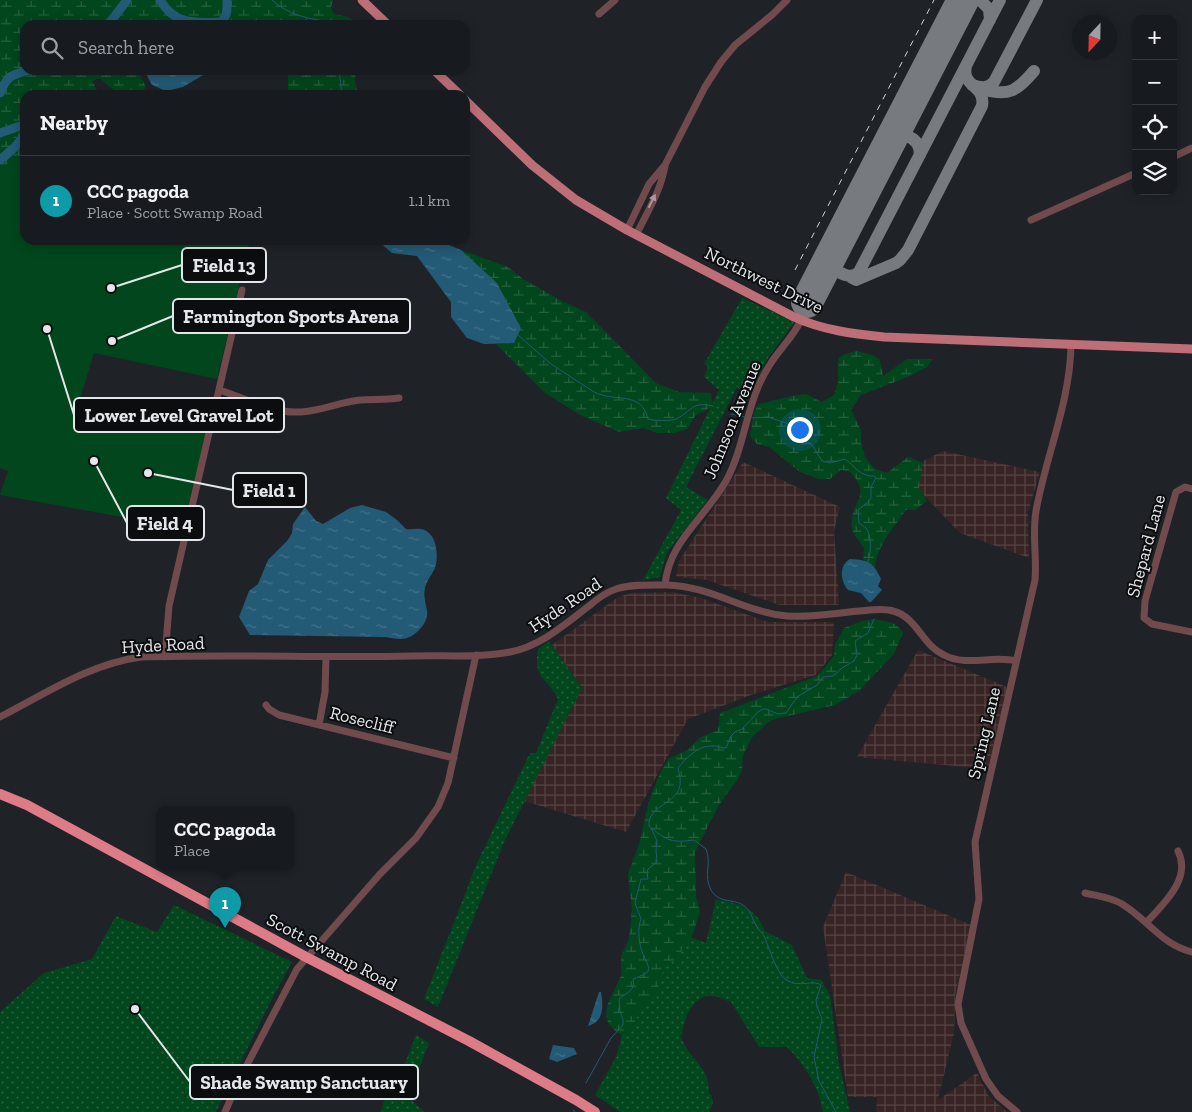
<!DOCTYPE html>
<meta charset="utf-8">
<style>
:root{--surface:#171a1e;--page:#202327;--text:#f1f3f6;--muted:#9ea1a4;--line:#36383c;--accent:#f0a279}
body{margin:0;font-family:"Zilla Slab",serif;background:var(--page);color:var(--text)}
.controls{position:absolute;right:15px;top:15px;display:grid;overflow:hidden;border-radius:10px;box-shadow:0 2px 12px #0003}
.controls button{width:45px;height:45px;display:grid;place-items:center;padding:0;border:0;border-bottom:1px solid var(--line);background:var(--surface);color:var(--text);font:25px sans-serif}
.compass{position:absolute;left:1072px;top:15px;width:45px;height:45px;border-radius:50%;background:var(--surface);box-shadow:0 2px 12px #0003;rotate:202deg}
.you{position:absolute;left:799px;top:429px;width:18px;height:18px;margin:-12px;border:4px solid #fff;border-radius:50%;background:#1a73e8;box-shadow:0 0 0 8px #1a73e833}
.badge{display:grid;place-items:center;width:32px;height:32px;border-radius:50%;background:var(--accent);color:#fff;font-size:16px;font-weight:700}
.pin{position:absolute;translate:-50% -41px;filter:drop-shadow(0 1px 2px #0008)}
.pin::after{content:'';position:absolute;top:26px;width:18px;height:15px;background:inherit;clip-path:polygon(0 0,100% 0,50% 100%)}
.popup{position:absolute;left:156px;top:806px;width:138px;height:65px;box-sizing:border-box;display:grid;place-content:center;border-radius:10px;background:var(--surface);filter:drop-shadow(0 1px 4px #0005);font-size:16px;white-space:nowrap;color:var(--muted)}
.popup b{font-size:19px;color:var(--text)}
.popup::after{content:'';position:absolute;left:50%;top:100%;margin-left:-10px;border:10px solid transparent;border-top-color:var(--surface)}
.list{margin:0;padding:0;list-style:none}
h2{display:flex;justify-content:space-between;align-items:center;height:65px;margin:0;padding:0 20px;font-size:21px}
h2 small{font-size:16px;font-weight:400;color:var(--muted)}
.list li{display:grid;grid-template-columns:32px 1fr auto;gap:15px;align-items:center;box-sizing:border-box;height:90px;padding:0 20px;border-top:1px solid var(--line)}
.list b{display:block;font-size:19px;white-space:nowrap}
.list p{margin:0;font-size:16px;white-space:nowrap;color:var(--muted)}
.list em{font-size:16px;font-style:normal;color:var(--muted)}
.icon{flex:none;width:28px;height:28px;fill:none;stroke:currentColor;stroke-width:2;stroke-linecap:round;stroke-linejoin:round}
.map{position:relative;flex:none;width:1192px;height:1112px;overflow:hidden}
.search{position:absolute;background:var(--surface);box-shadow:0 2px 12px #0003;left:20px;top:20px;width:450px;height:55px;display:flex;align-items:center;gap:12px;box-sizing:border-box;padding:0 18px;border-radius:15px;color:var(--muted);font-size:19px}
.panel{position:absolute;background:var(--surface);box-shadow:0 2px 12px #0003;left:20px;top:90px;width:450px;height:155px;border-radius:15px}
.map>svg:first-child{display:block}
.industrial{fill:url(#industrial-grid)}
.grass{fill:url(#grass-dots)}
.wetland{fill:url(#wetland-marsh)}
.garden{fill:#01461c}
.water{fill:url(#water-ripples)}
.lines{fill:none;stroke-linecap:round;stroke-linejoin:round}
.stream{stroke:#235a75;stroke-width:1}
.river{stroke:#235a75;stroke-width:9}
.taxiway{stroke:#777a7f;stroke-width:12}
.runway{stroke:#777a7f;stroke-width:32}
.minor{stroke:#714a4d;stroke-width:7}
.major{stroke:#be6e76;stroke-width:9}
.highway{stroke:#dd7c86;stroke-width:10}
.rail{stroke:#cfd2d6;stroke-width:1;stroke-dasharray:6 6;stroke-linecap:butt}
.oneway{fill:#aa989c}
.labels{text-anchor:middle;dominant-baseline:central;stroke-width:4;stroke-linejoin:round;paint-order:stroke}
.street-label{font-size:18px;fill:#e4e7ea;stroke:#0b0d0e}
.leader{fill:none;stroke:#e4e7ea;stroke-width:2}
.callout-dot{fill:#e4e7ea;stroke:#0b0d0e;stroke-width:2}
.callout{fill:#0b0d0e;stroke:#e4e7ea;stroke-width:2}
.callout-label{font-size:19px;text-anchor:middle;font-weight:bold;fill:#e4e7ea}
</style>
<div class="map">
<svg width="1192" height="1112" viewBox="0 0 1192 1112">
<defs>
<pattern id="industrial-grid" width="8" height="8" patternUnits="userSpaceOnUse" patternTransform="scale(1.25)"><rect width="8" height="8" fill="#382424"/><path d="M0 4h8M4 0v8" fill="none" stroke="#544"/></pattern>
<pattern id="grass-dots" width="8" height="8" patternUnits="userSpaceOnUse" patternTransform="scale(1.25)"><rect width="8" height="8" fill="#01461c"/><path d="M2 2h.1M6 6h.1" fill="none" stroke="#26613d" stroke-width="1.8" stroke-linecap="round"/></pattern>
<pattern id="wetland-marsh" width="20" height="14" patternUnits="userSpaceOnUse" patternTransform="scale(1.25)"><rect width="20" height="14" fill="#01461c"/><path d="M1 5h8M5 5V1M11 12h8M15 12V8" fill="none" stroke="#26613d"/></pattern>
<pattern id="water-ripples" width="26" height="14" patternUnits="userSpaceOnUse" patternTransform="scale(1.25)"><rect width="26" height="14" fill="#235a75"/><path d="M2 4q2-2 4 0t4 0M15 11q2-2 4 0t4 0" fill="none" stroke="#437289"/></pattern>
</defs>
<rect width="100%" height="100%" fill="#1f2328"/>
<path class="industrial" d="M943,451L1040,472L1028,512L1029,558L960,533L917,488L923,461Z
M743,462L840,507L834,531L839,605H779L707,580L676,577L679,561Z
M671,592L701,598L768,622H834L832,655L816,675L751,695L688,719L626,832L524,801L582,688L552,645L618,597L631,593Z
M918,650L1007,687L988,769L857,757Z
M846,872L971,925L955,996L954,1033L938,1100L977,1073L988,1095L1007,1112H876L877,1097H848L823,927Z"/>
<path class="grass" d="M742,298L793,321L794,323L768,358L749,395L737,387L686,487L708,500L667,552L660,577L643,580L681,510L666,498L719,390L704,377L708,367L704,364Z
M549,641L582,688L505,840L438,1007L424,999L477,863L530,753H536L558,699C546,676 533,679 538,649Z
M716,899L741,905L751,911L759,919L765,931L792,945L807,978L821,980L830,995L839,1064L850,1112H823C819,1087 805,1065 787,1047H759L731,1002C725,1000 718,996 712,996C691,995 684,1021 681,1037C689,1060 710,1066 709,1093C715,1100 713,1104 709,1112H620L595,1095L616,1057L653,923L706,943Z
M174,905L292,962L272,999L216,1112H0V1012L44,973L92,959L116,916L157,932Z
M416,1035L429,1043L408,1097L424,1112H380L386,1097L391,1100Z"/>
<path class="wetland" d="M0,0H333L331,7L334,14L348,17L361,25H25V70H138L146,88C128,101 113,92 100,78L92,81L97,90V95H25V152L0,169Z
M288,70H356L355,80L358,95H288Z
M461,250L508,267L523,279L562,301L586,312L656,383L679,392L711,393L713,406L695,416L687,429L674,433H657L643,428L619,432L582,416L545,393L496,344H506Z
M857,351L873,355L880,360L883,376L907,359H933L927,367L910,376L861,395L851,410L861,430V442L865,457L875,469L887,473L908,457L923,463L919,488L927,501L915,510H906C893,529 878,544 875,567L863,559L864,548C860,540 854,538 852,528C848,501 875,497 849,471L841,470L830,479H819L800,472L769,447L757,444L750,436L754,412L759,404L792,396L806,394L822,402L834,395C836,390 838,384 838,379C839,358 833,356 857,351Z
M872,619C883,621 898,621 903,633L894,654L859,691L835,705L771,720L753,736L743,755L742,770L738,779L719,805L695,852L696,896L700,912L692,936L685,943L678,959L668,963L658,980L659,990L655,997L647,1001L641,1008L628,1036L622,1035L616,1032L608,1023L606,1014L608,1003L621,976V956L629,939L632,910L628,874L639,844L649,801L660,773L668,759L687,750L701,737L718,730L720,713L817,676L834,656L835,645L844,628L859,622Z"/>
<path class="garden" d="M25,152V240H250L217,379L94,353L78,406L206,432L183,528L0,495L8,471L0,468V169Z"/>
<path class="water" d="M144,70H203L205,74L183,87L166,91L152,85Z
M377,240H437L461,250L497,283L521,328L514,343L484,344L467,338L451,317V302L417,256L392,253Z
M362,505L386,512L397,520L406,529C411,530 416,528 421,529C437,532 439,555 435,568C432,575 426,581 425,588C423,597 426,603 427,611C429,623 414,639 401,639C395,639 388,637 382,637L250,635L239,617L249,591L258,584L268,560L288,540L292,533L293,524L305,507L316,521L323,524L350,508Z
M850,559C869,560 873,562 881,579L878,586L882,590L871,602H869L861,593L848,590C840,581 839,565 850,559Z
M599,992H601C603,1005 605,1021 588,1026Z
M553,1045L574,1048L577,1054L557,1062L549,1059Z"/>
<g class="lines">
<path class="stream" d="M272,0C292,18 313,19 338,23L342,25
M339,70L342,95
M518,335L551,364L594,392C616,403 641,390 648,419C653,421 672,421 676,419C693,411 690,401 713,406
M731,414L745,417
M752,418L768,417L786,423L797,430L799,435L813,446L822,461L830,463L845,459C855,466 860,477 874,476L876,478L871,487V498L868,502L858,510L859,523C860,524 865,527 866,528C872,535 871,554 868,562
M586,1083L611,1038L623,1025V1019L620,1012L619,999C626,993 636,990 633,979C654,971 650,971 643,954C639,946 637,927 641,919L635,903L641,879H648L647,872L648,869L657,862L656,850L657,841L651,828
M574,1110V1112
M836,1112L819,1081L814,1057L822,1019L817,1006L816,1000L821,985C813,979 799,989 785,979C776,971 769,948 765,938C763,933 758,930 756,925C753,921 752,915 749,911C738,895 721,907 711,890C703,875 712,864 706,849L694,840C672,843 667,841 649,826C647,806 677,804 680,785C681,779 679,774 678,768C685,759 698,746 710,746C716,745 721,748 726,748L731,736L735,732L742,729L758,712L763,709H766L778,714L786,713L797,697L817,685L823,677L833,676L842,668L854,661L857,655L855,641L868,633L874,619"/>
<path class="river" d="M160,0C175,25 194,23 220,22C228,18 227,8 227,0
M108,25L127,0
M0,93C7,75 12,75 29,70
M0,133L20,126L25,129
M0,160L14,148L25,135"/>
<path class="taxiway" d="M982,2L989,9L990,20
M959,7L970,0
M972,85C981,88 988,89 994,82L1037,0
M981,89C1009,97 1017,91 1034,71
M902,117L904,129L909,137
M889,144L895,138L907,136C916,139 920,146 920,155
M826,265C836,270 850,282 859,272L1000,0
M852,278L856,280L896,263L900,260L908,250L982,106C986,85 961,87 966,66"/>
<path class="runway" d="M807,302L963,0"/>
<path class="minor" d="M599,14L615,0
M1173,157L1192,148
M1031,220L1136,173
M627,230L649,184L665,165L705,87L721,62L735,45L772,15L787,0
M636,235C647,213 661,190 665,166
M220,390C240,397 261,407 283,411C309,416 334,403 360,400C373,399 385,400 399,398
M1192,489L1185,487L1176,492L1145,601L1144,618L1152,624L1192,632
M665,585C669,541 705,518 726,481C742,452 745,418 758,387C764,373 772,360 782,348C789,339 796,331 801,320
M165,657L169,606L242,290
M266,705L269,709L279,715L454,758
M0,717C45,694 89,664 141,657C231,654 322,658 413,656C445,655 479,658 510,652C541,646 565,624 589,606C597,599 606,592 616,589C631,584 651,585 667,585C711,586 744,612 787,616C811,618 836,613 860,611C871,610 882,608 893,611C917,617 922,645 944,655C967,667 992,655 1016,661
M319,725L325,692L326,657
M1085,893C1097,896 1111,897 1122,904C1147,919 1162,945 1192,952
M1146,923C1163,904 1192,879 1178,851
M225,1112L238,1082L297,969L380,874L416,838L438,807L448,783L476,655
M1017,1112L998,1096L986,1079L961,1023L958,1004L979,899L975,842L1035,580C1037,557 1032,534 1036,511C1046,455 1070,403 1071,345"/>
<path class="major" d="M362,0L388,25
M434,70L460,95
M465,100L532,165L576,200L627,230L794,317C822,330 854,334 884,337L1192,349"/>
<path class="highway" d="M0,794L27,805L306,957L469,1041L576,1100L595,1112"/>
<path class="rail" d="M795,270L934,0"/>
</g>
<defs><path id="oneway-solid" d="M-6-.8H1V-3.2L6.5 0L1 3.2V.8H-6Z" transform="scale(1.25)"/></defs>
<use class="oneway" href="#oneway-solid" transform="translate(652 201) rotate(-63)"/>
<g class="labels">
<g class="street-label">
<text transform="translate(764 280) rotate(26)">Northwest Drive</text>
<text transform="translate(732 420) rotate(-68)">Johnson Avenue</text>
<text transform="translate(1146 546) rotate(-75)">Shepard Lane</text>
<text transform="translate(565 605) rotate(-34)">Hyde Road</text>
<text transform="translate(163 645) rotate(-3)">Hyde Road</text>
<text transform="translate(362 720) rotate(14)">Rosecliff</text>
<text transform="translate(984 733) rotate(-77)">Spring Lane</text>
<text transform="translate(332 952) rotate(28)">Scott Swamp Road</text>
</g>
</g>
<path class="leader" d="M111 288L182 265M112 341L173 316M47 329L74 415M148 473L233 490M94 461L127 523M135 1009L190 1082"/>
<g class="callout-dot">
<circle cx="111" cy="288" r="5"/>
<circle cx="112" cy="341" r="5"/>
<circle cx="47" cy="329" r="5"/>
<circle cx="148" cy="473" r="5"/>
<circle cx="94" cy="461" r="5"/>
<circle cx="135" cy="1009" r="5"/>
</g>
<g class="callout">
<rect x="182" y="248" width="84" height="34" rx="5"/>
<rect x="173" y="299" width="237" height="34" rx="5"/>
<rect x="74" y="398" width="210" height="34" rx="5"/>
<rect x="233" y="473" width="73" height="34" rx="5"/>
<rect x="127" y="506" width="77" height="34" rx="5"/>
<rect x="190" y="1065" width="228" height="34" rx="5"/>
</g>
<g class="callout-label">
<text x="224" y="272">Field 13</text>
<text x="291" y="323">Farmington Sports Arena</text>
<text x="179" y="422">Lower Level Gravel Lot</text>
<text x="269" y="497">Field 1</text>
<text x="165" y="530">Field 4</text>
<text x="304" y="1089">Shade Swamp Sanctuary</text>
</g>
</svg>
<div class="controls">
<button>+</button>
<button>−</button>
<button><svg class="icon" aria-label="locate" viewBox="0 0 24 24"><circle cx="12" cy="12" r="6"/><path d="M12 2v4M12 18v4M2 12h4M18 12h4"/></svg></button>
<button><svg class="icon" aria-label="layers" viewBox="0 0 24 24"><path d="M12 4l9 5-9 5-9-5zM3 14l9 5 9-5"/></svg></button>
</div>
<svg class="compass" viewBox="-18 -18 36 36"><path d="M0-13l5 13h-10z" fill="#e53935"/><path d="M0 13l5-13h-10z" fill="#9ea1a4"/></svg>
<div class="you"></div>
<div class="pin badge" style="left:225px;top:928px;background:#0f9aa8">1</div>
<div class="popup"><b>CCC pagoda</b>Place</div>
<div class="search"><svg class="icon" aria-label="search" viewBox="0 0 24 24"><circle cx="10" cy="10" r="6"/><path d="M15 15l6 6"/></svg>Search here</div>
<section class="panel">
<h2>Nearby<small></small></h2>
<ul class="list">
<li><span class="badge" style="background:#0f9aa8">1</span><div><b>CCC pagoda</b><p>Place · Scott Swamp Road</p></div><em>1.1 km</em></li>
</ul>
</section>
</div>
